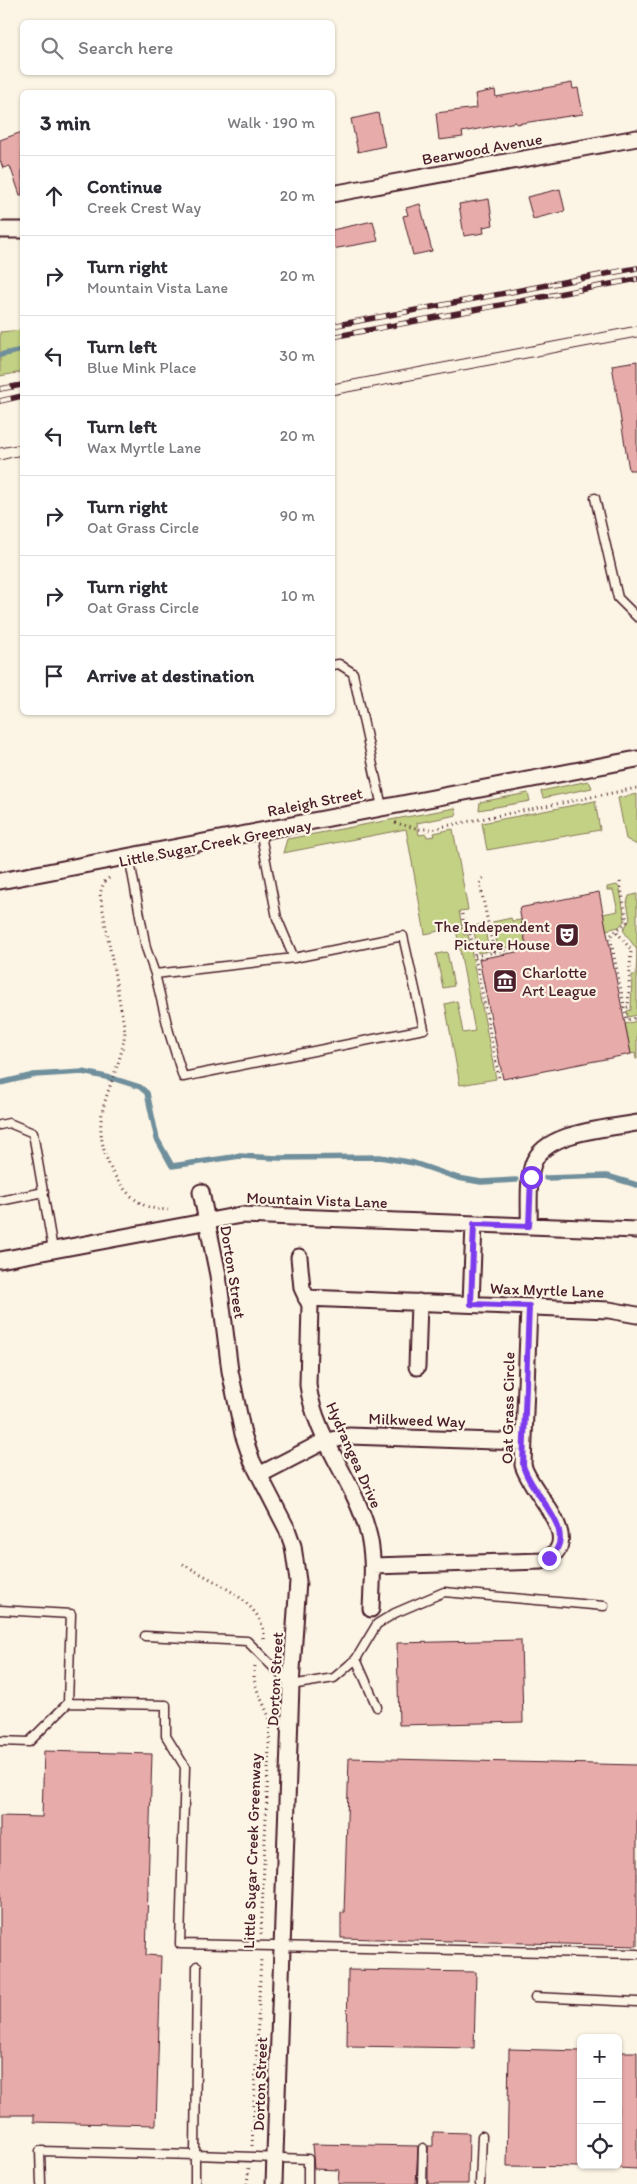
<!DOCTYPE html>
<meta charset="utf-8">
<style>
:root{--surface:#fff;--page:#f2f2f3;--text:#2b2b33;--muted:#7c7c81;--line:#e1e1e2}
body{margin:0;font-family:Itim,sans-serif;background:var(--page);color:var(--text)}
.controls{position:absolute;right:15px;bottom:15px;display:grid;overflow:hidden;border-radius:8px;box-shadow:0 1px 4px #0004}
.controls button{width:45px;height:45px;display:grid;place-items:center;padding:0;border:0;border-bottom:1px solid var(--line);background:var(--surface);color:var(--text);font:25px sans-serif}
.stop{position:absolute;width:15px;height:15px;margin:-11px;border:4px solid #7c3aed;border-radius:50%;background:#fff}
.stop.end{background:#7c3aed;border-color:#fff;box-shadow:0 1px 5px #0008}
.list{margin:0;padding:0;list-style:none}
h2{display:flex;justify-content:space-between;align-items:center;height:65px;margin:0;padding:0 20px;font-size:21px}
h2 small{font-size:16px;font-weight:400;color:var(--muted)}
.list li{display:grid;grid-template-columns:32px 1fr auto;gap:15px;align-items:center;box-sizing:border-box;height:80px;padding:0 20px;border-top:1px solid var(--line)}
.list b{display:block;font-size:19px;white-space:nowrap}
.list p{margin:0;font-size:16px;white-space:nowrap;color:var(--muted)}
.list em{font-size:16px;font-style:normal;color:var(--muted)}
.icon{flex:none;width:28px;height:28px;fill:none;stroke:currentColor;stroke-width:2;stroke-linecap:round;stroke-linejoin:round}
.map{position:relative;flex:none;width:637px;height:2184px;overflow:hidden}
.search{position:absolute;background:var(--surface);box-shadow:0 1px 4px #0004;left:20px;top:20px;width:315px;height:55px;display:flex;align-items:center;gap:12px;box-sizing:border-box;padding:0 18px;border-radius:8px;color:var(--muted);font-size:19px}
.panel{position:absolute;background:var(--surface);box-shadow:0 1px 4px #0004;left:20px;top:90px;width:315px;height:625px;border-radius:8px}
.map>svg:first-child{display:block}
.green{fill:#c3d185;stroke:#867858}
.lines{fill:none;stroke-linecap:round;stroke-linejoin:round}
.stream{stroke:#708f9c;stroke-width:5.5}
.building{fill:#e7acaa;stroke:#4a1f2b}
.service-casing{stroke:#4a1f2b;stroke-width:11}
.minor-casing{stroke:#4a1f2b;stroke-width:19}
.path{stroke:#4a1f2b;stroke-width:3;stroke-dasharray:1 4;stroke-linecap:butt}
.service{stroke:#fcf5e5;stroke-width:8}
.minor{stroke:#fcf5e5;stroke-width:15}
.tram{stroke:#4a1f2b;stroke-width:1}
.rail-casing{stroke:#4a1f2b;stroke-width:5.5}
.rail{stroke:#fcf5e5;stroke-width:4;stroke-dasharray:11;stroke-linecap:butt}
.route{stroke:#7c3aed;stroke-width:6}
.labels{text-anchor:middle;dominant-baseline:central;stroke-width:4.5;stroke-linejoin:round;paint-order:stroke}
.street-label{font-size:16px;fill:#4a1f2b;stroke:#fcf5e5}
.poi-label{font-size:16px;fill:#4a1f2b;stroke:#fcf5e5;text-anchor:end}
</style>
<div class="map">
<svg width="637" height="2184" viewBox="0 0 637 2184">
<rect width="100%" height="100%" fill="#fcf5e5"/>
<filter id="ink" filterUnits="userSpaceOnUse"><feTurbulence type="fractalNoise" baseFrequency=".02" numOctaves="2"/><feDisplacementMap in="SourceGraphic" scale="10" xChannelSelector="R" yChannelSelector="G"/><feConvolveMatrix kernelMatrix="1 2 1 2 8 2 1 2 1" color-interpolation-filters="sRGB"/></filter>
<g filter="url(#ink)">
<path class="green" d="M22,330V372L0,376V332Z
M588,781L590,783L592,788L543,798L541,791Z
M528,793L530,801L479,810L480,802Z
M637,794V845L626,839L618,798Z
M595,801L600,830L487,850L482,823Z
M455,808L457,815L417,823L419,835L426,834L427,837L435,836L434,833L453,829L468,910L459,911L462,926L425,934L406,829L283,853L287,839Z
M617,885L620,889L625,920L619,927L606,930L603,914L618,911L613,890H607V887Z
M637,894V1015L628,1017L627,1011L631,1010L632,975H636L637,950L623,930L630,919L627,902L629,896Z
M511,918L512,921L521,920L526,944L498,949L493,922Z
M484,924L489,951L478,953L473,926Z
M462,927L464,935L468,934L496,1079L460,1085L445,1004L457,1001L463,1033L475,1031L456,929Z
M447,952L454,986L443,988L436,954Z
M637,1021V1059H636L635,1053L631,1054L625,1024Z"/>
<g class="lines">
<path class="stream" d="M0,355L22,350
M0,1083L34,1075L83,1072L115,1079L140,1087L147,1093L157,1139L172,1166L240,1156L278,1158L380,1157L414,1163L458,1178L481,1182L516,1180
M546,1178L607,1176L637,1185"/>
</g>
<path class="building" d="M572,83L573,89L578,88L583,114L516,124V122L462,132L463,137L439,140L436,113L477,108L475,94L495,90L496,97Z
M378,113L385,146L358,152L351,119Z
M22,132V195H20L10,166L3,168L0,160V140Z
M560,189L565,211L533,219L527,197Z
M489,199L493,225L483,227L484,233L464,236L459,204Z
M420,204L432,251L413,255L403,216L408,215L406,208Z
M373,221L378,241L332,249V230Z
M637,361V470H629L612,365Z
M599,892L631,1054L503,1079L479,959L527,950L519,908Z
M521,1640L523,1722L399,1725L397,1643Z
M44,1751L152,1754L146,1955L161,1956L156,2125L34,2122V2115H0V1816L42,1817Z
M349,1758L637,1765V1946L341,1938V1912L344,1913Z
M348,1970L476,1972L474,2048L347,2046Z
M509,2049L581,2051V2167L507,2166Z
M618,2052H637V2169L618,2168Z
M433,2132L469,2133L468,2184H428V2146H433Z
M312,2144L418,2146L416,2184H338L339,2170L314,2169Z"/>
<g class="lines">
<defs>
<path id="service" d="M595,498L618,598L637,617
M332,665L339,664L353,673L382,807
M129,856L146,948L155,974L294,958
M155,974L169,1032L183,1077L424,1029L403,936L294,958L277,918L260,830
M0,1125L9,1123L33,1133L53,1250
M0,1201L44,1192
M0,1610L71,1614L68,1703L29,1742L0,1741
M145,1636L247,1641L291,1685L334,1678L356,1659L377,1624L395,1613L444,1592L604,1606
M356,1659L377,1707
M68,1703L166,1705V1736L185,1767L180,1944L637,1954
M535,1997L637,2002
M41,2184L40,2151L195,2155L197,1966
M195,2184V2155L308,2159V2184
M422,2184L423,2148
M480,2184L482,2136"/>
<path id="minor" d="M332,194L637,138
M0,230H22
M0,881L637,759
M201,1192L218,1275L230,1371L243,1434L252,1461L287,1529L293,1546L298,1581L291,1685L274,2184
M529,1226C530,1207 527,1183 533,1164C545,1131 606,1129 637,1123
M299,1257L302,1288L310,1305L308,1385C315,1438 353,1479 367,1529C375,1555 372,1582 371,1609
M0,1260L241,1215L637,1230
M306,1298L609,1310L637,1315
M471,1304L474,1224
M417,1367L419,1302
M259,1475L321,1443L349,1436L523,1442
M373,1566L542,1561C590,1542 530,1493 523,1465L529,1307"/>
</defs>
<use href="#service" class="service-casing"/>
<use href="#minor" class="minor-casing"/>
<path class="path" d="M395,823L420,829H430L637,788
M109,878L104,882L100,894L125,1031C123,1059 108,1085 102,1113C96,1145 113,1187 142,1204C150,1209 159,1209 168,1210
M483,878L480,884L494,952
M620,882L627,922L610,936L627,1020L637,1018
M462,914L465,932H470L499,1078
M617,932L631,950L628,1007L624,1008
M475,956L521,947
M183,1564C211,1581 268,1602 264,1642
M255,1666C250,1688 266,1702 270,1722L261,1934
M252,2146L261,1958
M247,2184L249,2167"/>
<use href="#service" class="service"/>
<use href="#minor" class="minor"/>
<path class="tram" d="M332,384L637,326
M332,395L637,337
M0,448L22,444
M0,460L22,455"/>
<defs>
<path id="rail" d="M332,326L637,268
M332,337L637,279
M0,389L22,385
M0,401L22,396"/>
</defs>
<use href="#rail" class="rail-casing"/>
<use href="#rail" class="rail"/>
</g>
</g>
<g class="lines" filter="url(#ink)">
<path class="route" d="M531,1177L529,1226L474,1224L471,1304L529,1306L523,1465C530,1495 582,1532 549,1558"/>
</g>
<defs>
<symbol id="theatre-square" viewBox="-11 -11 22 22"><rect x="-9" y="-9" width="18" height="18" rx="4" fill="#4a1f2b" stroke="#fcf5e5"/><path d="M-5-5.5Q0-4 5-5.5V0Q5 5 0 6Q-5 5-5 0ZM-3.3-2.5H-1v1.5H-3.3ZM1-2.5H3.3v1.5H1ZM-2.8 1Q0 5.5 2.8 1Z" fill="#fff"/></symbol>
<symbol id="museum-square" viewBox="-11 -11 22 22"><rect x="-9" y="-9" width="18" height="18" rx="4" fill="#4a1f2b" stroke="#fcf5e5"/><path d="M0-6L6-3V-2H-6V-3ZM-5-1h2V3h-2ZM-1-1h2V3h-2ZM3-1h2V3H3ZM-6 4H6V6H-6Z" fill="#fff"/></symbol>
</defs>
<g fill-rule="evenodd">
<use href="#theatre-square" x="553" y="921" width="28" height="28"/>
<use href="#museum-square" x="491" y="967" width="28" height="28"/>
</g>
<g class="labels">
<g class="street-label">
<text transform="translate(482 149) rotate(-10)">Bearwood Avenue</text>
<text transform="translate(315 802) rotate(-11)">Raleigh Street</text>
<text transform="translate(215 843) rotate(-11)">Little Sugar Creek Greenway</text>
<text transform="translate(317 1200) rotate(2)">Mountain Vista Lane</text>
<text transform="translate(233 1272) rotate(81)">Dorton Street</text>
<text transform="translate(547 1290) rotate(2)">Wax Myrtle Lane</text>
<text transform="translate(508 1408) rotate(-89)">Oat Grass Circle</text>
<text transform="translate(417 1420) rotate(2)">Milkweed Way</text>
<text transform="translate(354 1455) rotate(66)">Hydrangea Drive</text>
<text transform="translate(275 1679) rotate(-87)">Dorton Street</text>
<text transform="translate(252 1851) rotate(-88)">Little Sugar Creek Greenway</text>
<text transform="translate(260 2084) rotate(-88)">Dorton Street</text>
</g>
<g class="poi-label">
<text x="550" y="926">The Independent<tspan x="550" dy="18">Picture House</tspan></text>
<text x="522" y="972" text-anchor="start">Charlotte<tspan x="522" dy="18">Art League</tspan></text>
</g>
</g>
</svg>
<div class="controls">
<button>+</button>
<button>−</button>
<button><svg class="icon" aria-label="locate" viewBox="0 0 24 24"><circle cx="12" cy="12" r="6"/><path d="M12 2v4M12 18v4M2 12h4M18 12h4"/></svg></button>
</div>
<div class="stop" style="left:531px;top:1177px"></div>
<div class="stop end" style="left:549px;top:1558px"></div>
<div class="search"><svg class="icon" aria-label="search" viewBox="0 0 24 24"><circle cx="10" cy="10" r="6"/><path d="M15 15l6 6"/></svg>Search here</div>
<section class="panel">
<h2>3 min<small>Walk · 190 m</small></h2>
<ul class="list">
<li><svg class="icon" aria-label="ahead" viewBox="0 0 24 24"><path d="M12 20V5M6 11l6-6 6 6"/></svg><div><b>Continue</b><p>Creek Crest Way</p></div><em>20 m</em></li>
<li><svg class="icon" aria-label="right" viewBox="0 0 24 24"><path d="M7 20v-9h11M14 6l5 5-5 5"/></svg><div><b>Turn right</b><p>Mountain Vista Lane</p></div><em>20 m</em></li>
<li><svg class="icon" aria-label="left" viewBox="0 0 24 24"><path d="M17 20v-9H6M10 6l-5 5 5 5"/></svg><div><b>Turn left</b><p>Blue Mink Place</p></div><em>30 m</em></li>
<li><svg class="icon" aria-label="left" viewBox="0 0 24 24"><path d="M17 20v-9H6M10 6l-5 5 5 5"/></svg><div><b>Turn left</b><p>Wax Myrtle Lane</p></div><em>20 m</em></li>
<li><svg class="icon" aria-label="right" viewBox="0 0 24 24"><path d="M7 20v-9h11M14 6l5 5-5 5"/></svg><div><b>Turn right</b><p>Oat Grass Circle</p></div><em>90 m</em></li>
<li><svg class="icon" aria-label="right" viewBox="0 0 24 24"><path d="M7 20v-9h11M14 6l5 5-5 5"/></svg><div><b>Turn right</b><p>Oat Grass Circle</p></div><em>10 m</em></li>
<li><svg class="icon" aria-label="arrive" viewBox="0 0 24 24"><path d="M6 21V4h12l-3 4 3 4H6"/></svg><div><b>Arrive at destination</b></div></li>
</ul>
</section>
</div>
